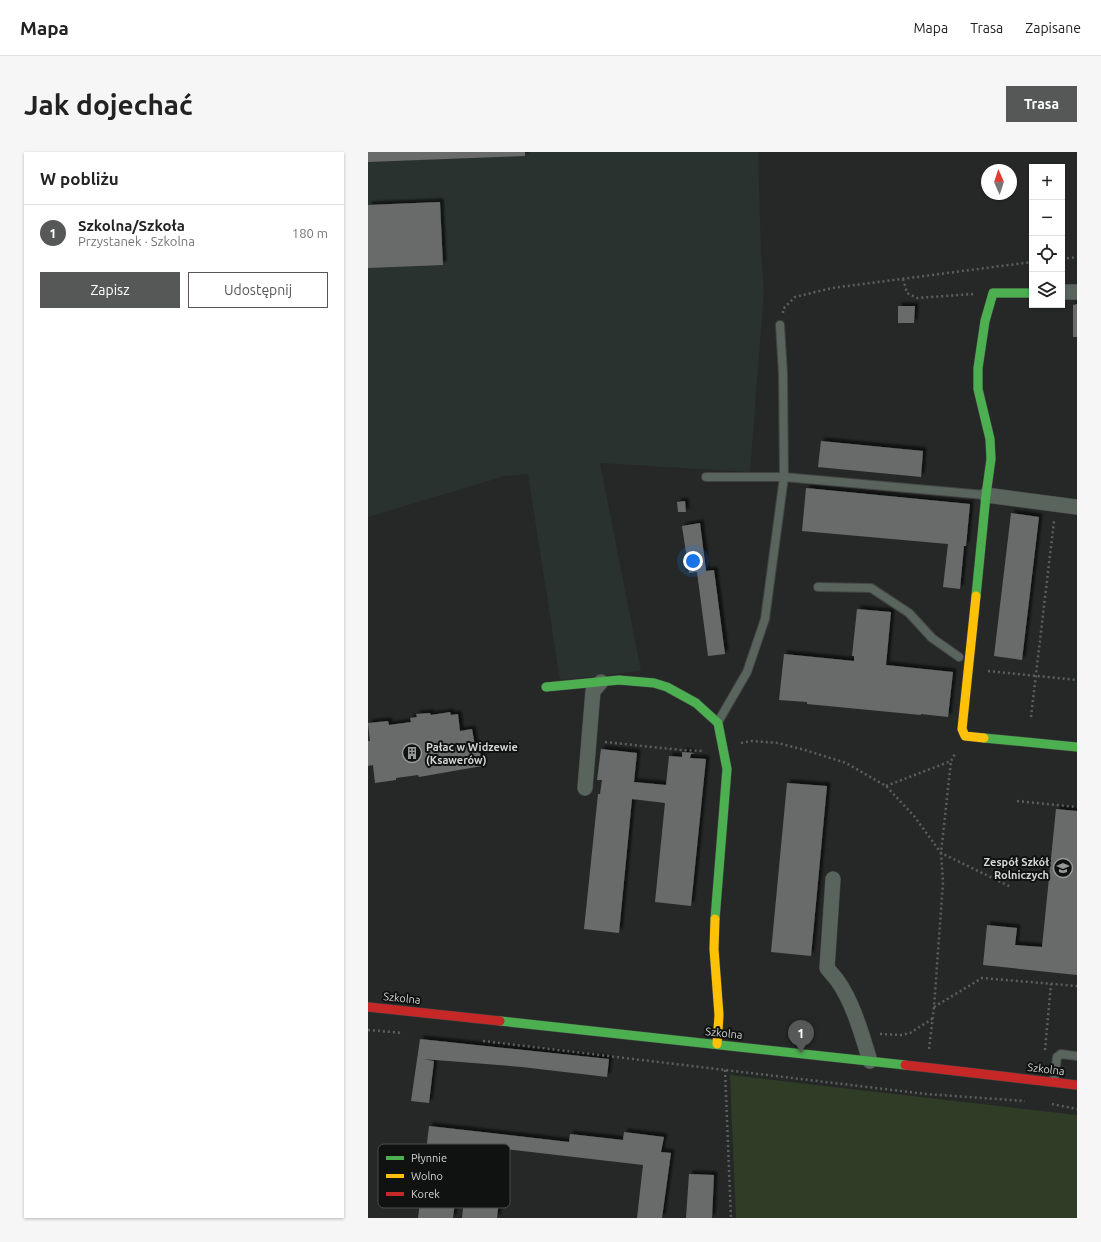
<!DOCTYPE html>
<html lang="pl">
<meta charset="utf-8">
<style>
:root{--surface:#fff;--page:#f6f6f6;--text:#222;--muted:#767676;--line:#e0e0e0;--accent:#565857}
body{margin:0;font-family:Ubuntu,sans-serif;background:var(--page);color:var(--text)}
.controls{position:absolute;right:12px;top:12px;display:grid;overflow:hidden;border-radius:0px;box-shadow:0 1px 3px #0004}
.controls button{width:36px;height:36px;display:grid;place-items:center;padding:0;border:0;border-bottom:1px solid var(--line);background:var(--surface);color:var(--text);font:20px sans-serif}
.compass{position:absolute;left:613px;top:12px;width:36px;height:36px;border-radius:50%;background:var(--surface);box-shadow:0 1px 3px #0004;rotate:357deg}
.you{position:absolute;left:325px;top:409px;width:14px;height:14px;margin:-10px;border:3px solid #fff;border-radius:50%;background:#1a73e8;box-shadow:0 0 0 6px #1a73e833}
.badge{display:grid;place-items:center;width:26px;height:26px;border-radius:50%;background:var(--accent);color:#fff;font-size:13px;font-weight:700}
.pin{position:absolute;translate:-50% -33px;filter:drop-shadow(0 1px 2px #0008)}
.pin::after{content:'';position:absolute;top:21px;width:14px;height:12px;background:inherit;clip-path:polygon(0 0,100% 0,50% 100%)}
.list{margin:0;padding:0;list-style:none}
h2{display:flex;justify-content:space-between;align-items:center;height:52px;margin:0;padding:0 16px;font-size:17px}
h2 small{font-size:13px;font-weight:400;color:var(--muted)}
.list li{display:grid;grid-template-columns:26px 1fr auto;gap:12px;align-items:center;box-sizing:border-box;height:56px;padding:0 16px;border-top:1px solid var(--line)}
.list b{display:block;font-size:15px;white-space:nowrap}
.list p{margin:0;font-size:13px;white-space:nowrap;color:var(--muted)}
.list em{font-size:13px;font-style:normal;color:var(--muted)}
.actions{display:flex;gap:8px;padding:12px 16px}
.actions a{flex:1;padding:9px 0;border:1px solid var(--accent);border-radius:0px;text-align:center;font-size:14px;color:var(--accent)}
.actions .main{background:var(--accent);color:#fff}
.icon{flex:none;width:22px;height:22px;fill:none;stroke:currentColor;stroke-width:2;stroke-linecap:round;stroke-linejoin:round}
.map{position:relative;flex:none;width:709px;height:1066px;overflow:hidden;border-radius:0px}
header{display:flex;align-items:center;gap:24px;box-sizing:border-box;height:56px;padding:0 20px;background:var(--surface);border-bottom:1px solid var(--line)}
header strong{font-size:19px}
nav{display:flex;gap:22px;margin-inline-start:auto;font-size:14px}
.intro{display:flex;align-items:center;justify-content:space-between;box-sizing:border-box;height:96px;padding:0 24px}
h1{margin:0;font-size:28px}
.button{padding:10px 18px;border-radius:0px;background:var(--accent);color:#fff;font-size:14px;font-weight:700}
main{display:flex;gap:24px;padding:0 24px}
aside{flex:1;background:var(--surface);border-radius:0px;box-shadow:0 1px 3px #0004}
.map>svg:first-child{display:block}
.built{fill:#29322f}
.garden{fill:#2f3d27}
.building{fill:#696b6a;filter:url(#shadow)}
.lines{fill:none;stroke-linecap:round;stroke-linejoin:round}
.lane-casing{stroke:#424443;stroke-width:10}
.street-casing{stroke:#424443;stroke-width:16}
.fast-casing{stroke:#424443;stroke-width:10}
.slow-casing{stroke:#424443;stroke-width:10}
.jam-casing{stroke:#424443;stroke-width:10}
.path{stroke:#5a605d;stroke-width:2.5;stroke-dasharray:2 3;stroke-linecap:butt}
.lane{stroke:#58645c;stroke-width:8}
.street{stroke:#58645c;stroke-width:15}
.fast{stroke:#4caf50;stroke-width:9}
.slow{stroke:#ffc107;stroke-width:9}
.jam{stroke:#c62828;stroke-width:9}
.labels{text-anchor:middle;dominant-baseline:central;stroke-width:4;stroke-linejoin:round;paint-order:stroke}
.poi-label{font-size:11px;font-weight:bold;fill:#d3d6d5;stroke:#101211;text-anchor:start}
.street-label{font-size:11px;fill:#d3d6d5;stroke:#101211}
.key{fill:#101211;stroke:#4a4d4c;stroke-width:1}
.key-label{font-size:11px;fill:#d3d6d5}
</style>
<header>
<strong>Mapa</strong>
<nav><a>Mapa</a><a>Trasa</a><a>Zapisane</a></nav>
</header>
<div class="intro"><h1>Jak dojechać</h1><a class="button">Trasa</a></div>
<main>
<aside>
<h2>W pobliżu<small></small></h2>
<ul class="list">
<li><span class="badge">1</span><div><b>Szkolna/Szkoła</b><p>Przystanek · Szkolna</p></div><em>180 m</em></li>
</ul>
<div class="actions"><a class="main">Zapisz</a><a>Udostępnij</a></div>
</aside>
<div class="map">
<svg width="709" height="1066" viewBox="0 0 709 1066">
<defs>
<filter id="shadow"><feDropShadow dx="3.5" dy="-3.5" stdDeviation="1" flood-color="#0009"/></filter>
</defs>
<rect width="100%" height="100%" fill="#262827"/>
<path class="built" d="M0,0H390L393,101L396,138L382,320L232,311L273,519L192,528L160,322L137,324L0,365Z"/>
<path class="garden" d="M362,923L709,963V1066H368Z"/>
<path class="building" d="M0,0H157V4L0,10Z
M72,50L75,113L0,116V53Z
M709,152V185H705V153Z
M530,154H547L546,171H530Z
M453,289L555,299L553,325L450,315Z
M438,336L602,352L598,394H596L592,437L575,435L580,392L434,379Z
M317,349L318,360H310L309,350Z
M643,361L671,365L654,508L626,504Z
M332,371L338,419L346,418L357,502L340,504L329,420L321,421L314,374Z
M489,457L523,460L518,513L585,520L580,565L553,562V563L439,552V550L411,548L416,502L486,509V504H484Z
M82,560L83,563L90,562L92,579L104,577L107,594H111L114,614L51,625L50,623L28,626V628L7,631L5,613L0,614V589H2L0,571L20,569L21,573L43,570L42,566L49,565L48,562L62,561L63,563Z
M233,597L269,601L266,630L298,633L301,604L314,605V600L327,601L323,602L322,606L338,607L323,754L287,750L297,651L264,647L251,781L216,777L230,642H232L234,628H229Z
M419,631L459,634L443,804L403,800Z
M688,657L709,659V823L615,813L619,773L649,776L647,793L674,795Z
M52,887L241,907L239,925L154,915L55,907L66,909L61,951L43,949Z
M61,974L201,990L202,982L255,988L256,980L296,985L293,1000L303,1001L294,1066H269L275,1013L137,997L129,1066H94L102,993L94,992L85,1066H50Z
M321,1022L346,1023L344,1066H318Z"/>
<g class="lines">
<defs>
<path id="lane" d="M338,325H416L617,343
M450,435L503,436L541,461L564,486L591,505
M350,570L379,520L397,467L416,325L415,222L412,173
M686,929L689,905L693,902L709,904"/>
<path id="street" d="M694,140H709
M618,343L709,355
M217,636L225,539L233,530
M465,727L459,816C462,820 466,824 469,828C485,850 494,883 502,909"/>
<path id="fast" d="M608,444L618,343L623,307L622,287L610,237V216L617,169L625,141H664
M178,535L251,528L286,531L299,535L328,551L350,571L359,617L347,767
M616,586L709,595
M132,869L537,913"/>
<path id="slow" d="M608,444L594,577L597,584L616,586
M347,767L346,797L351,863L349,892"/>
<path id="jam" d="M0,855L132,869
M537,913L709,933"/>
</defs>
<use href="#lane" class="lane-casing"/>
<use href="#street" class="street-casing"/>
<use href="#fast" class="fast-casing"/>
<use href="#slow" class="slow-casing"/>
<use href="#jam" class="jam-casing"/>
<path class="path" d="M694,107L709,105
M535,127L539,141L549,146L605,142
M415,161V157L427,145L464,136L664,110
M620,519L709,528
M663,565L686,369
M237,590L313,598L336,599
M373,591L384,589L410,591L437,598L478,611L518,634L546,664L573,701L643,735
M518,634L583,609L588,600
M649,649L709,655
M566,855L614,826L709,834
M0,878L35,881
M512,882L534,883L542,881L564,867
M115,889L558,942L657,949
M561,897L566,855L575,730L573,701L583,609
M677,898L683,832
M357,918L363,1066
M684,952L709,957"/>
<use href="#lane" class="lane"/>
<use href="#street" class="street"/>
<use href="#fast" class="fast"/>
<use href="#slow" class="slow"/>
<use href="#jam" class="jam"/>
</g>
<defs>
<symbol id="building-ring" viewBox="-11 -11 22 22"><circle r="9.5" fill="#101211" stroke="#969998" stroke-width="1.5"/><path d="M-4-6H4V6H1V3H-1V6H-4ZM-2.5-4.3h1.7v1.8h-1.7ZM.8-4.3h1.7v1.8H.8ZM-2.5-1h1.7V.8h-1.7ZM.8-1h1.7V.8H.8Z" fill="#969998"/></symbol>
<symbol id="school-ring" viewBox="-11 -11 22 22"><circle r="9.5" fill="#101211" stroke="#969998" stroke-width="1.5"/><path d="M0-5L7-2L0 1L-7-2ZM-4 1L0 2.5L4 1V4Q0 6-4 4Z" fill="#969998"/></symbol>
</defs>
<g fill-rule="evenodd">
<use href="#building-ring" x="33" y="590" width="22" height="22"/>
<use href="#school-ring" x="684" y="705" width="22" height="22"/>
</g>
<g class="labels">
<g class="poi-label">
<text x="58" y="595">Pałac w Widzewie<tspan x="58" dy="13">(Ksawerów)</tspan></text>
<text x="681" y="710" text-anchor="end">Zespół Szkół<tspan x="681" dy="13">Rolniczych</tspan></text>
</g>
<g class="street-label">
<text transform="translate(34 846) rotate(6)">Szkolna</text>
<text transform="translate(356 881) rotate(6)">Szkolna</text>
<text transform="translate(678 917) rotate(7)">Szkolna</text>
</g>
</g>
<rect x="10" y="992" width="132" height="64" rx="6" class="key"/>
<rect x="18" y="1004" width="18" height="4" fill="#4caf50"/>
<rect x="18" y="1022" width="18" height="4" fill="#ffc107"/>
<rect x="18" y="1040" width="18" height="4" fill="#c62828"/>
<g class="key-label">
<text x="43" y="1010">Płynnie</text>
<text x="43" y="1028">Wolno</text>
<text x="43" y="1046">Korek</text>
</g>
</svg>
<div class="controls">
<button>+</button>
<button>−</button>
<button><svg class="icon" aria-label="locate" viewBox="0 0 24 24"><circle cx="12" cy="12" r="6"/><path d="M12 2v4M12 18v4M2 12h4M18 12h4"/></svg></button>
<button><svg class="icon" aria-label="layers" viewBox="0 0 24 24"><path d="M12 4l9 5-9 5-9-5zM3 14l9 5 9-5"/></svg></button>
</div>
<svg class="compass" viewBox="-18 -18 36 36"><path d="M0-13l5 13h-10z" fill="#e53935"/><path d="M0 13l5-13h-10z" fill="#767676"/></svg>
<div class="you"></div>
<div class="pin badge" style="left:433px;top:901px">1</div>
</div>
</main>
